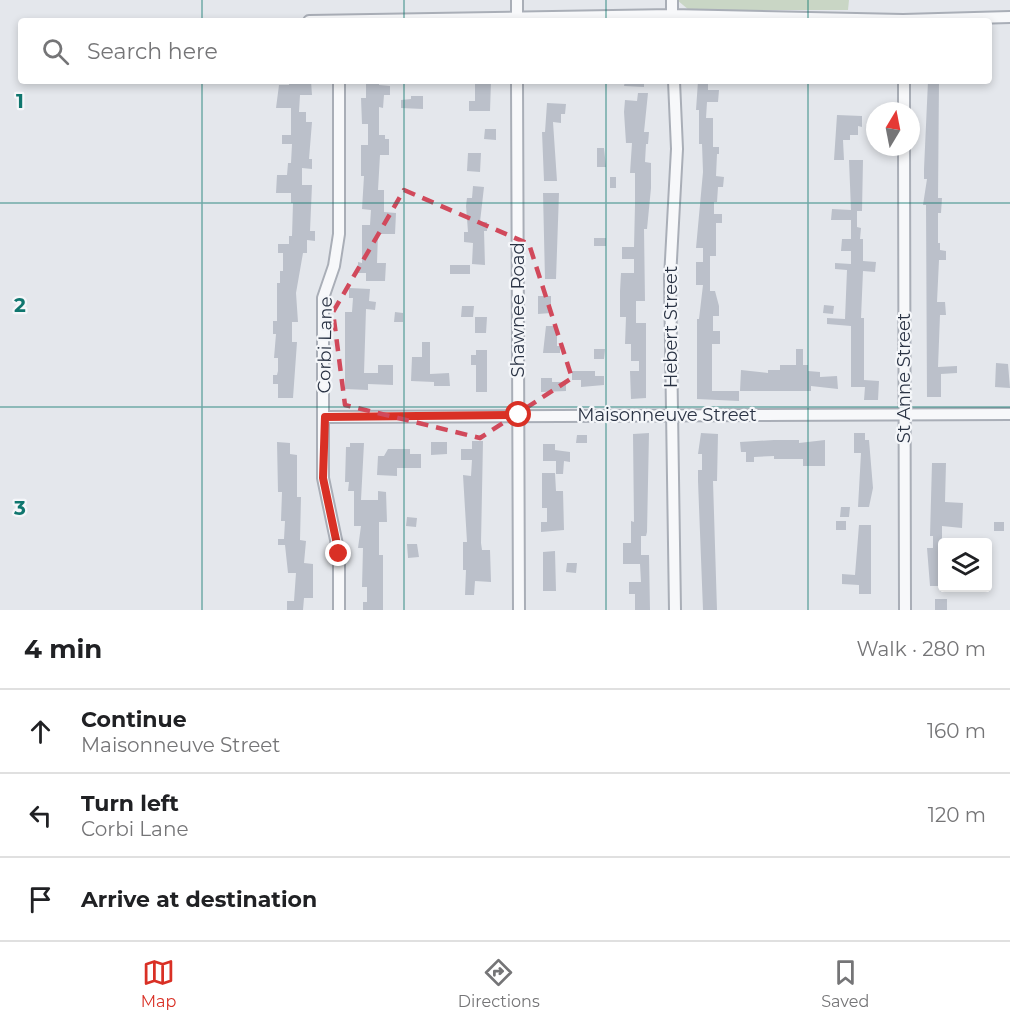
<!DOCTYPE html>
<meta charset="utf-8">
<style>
:root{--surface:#fff;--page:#f6f6f6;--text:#202124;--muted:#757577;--line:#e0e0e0;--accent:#d93025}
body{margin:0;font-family:Montserrat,sans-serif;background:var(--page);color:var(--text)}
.controls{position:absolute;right:18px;bottom:18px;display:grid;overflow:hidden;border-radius:6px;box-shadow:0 3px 9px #0003}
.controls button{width:54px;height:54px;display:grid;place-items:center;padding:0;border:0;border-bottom:2px solid var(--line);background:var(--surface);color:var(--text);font:30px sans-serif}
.compass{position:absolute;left:866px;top:102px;width:54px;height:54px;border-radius:50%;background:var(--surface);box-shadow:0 3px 9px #0003;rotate:10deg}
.stop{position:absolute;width:18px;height:18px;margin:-14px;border:4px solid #d93025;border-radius:50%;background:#fff}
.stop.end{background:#d93025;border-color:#fff;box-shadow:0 2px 6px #0008}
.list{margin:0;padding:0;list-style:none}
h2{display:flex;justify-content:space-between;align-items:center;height:78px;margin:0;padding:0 24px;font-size:26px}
h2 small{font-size:20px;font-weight:400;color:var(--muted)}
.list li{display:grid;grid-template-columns:39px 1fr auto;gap:18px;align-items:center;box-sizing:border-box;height:84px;padding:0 24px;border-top:2px solid var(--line)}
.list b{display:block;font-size:22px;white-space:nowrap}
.list p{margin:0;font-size:20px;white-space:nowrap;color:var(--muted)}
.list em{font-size:20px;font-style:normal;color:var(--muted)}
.icon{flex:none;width:33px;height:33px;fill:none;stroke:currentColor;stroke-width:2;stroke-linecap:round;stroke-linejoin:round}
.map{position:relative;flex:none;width:1010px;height:610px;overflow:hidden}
.search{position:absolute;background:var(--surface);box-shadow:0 3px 9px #0003;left:18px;right:18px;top:18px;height:66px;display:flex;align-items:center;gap:15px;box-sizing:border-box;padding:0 21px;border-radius:6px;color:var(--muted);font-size:22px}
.sheet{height:330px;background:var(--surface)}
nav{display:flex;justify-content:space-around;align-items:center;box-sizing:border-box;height:84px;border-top:2px solid var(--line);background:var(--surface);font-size:16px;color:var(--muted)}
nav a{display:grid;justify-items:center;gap:3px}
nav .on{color:var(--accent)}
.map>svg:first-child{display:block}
.green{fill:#c9d6c5}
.building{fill:#bbc0ca}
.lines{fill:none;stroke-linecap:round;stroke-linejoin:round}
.minor-casing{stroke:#a9aeb7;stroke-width:14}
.minor{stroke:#f7f8fa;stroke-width:10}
.route{stroke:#d93025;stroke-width:8}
.marked{fill:none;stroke:#d1495b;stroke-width:4.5;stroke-dasharray:12 8;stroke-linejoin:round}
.grid{fill:none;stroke:#0f766e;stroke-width:1.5;stroke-opacity:0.55}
.labels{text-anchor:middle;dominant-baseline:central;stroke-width:4.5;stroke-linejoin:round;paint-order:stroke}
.street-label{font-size:18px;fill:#2b3445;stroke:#f4f6f9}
.grid-label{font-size:20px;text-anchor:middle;font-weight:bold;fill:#0f766e;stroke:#f4f6f9;stroke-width:4.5;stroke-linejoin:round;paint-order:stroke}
</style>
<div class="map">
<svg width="1010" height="610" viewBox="0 0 1010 610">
<rect width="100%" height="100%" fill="#e4e7ec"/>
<path class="green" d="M677,0H849L848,10H689Z"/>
<path class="building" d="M289,81H311L312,95H300L299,112H306V122H312L309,159H312V169L302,168V185H312L310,231H315V241L307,240V253H303L296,293L298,322H292V342H297L293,398H278V384H273V375H277L278,371V358H274L276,334H273V321H277V283H280V271H283V253H278V244H289V236H292L293,203H291V193H276L277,175H287L288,163H291L292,144H282V135H291V108H276L279,85H289Z
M366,81H379V85L390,86V95H384L383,108L379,107V135H385V139H389V155H380L378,190H384V212L396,213L395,234H378L377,263H386L385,281H366V273H358V262L362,263V225H370L371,210L362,209L364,176H361V145H368V124H362L361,98H366Z
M475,81H491L490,111H469V101H475Z
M625,81H644V87L624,86Z
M698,81H708V90H719L718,102H707L706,118H713V147H719V154H717L716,176L724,177L723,187H718L717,202H714V214H722V223H716V256H710V291H715L719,306V316H713V331H720V344H712V391H739V401L697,399V319H699L703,285H696V262H703V248H696L703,172L702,144H699V110H696Z
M928,81H939L938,198H942L941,213H938V243H940V250L946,251V260H939L937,302H945L946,315H940L938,367L957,366V373L941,374V397H927L926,205H923L927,179H924V169Z
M638,93H648L644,132H649L648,144H646L645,162L651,163V188L647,229H644L645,301H636V323H646V398L631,399L630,371H639V361H631V344H625L626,317H620V291L621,273H634V259H622V247H634L635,205V173H630L632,143H626L624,112L625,100L637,101Z
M411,96H423V109L401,108V100L411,99Z
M547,103L566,104L565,114H561V123L553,122L557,181H544L542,132H545Z
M837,115L862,116V127L858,126V135H850V140H843L844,160H834Z
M485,129H496V140L484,139Z
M597,148H604L606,167H597Z
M468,153H481L480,172L467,171Z
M849,160H863L862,211H857V227L861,228L860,239H863V261L876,262L875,272L863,271L861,318H864V380L879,381L878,400H864L865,387H851V326L827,324V318L845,319L847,270L835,269V263L851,264V251H841L842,239H851V220H831L832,209L851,210Z
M610,177H616V188H610Z
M473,186L484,187L480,222H487V231H484L485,265L472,264L473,243L464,242V232H468L466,206L467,198H472Z
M543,193H559L556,279H545Z
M594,238H606V246H594Z
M450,265H470V274H450Z
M349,288L370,289L369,301L376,302L375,310L366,309L364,373H378V365H393V385L368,384V390L345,389V312H352L353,298H349Z
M538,296H551V313L538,314Z
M824,305L834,306L833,314L823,313Z
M462,306H474L473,317H461Z
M395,312L403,313V322H394Z
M475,317H487L486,333H475Z
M546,326H557V346H560V353H543Z
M422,342H430V374L449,373L450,386H434V382L411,381L412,357H422Z
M594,349H605L604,359H594Z
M796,349H803V365H808V371L820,372V377L837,376L838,389L811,386V391H740L741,370L768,373V370H780V365H796Z
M476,350H487V392H476V365H471V355H476Z
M996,363L1008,364L1010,388L995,387Z
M572,371H595V376H604V385L581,387V380H572Z
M541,378H552V382H566V391L541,392Z
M649,433L647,532L646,536H641V555H649L650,610H635V594H629V582H641L640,564H623V543H631V521L634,522L633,434Z
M701,433L718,434L717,481H713L717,610H703L698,481V470H702V454H698Z
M854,433H865V440H869L873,488L869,507H858L861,453H854Z
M577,435H587V443H576Z
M774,440H799V443L825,440V466H803V459H774V456L754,457V462H746V452H741L740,442Z
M472,441H483L481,543L482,550H490L491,582L475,581L474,595H465L466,570H463V542H467L463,475L471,476L472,460H461V449H472Z
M277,442L290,443V454L297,455V497H301L300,540L306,541L304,563L313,564V598H304L303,610H287V601H294L296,573H288L285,545H278V539H284L285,521H281L282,492H278Z
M431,442H447V454L431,455Z
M350,443H364L361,500H378V491L386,492L387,522H379V555H383V610H363V602H367V587H362L363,548H358L361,526H354V491H348L349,482H345L346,447H350Z
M543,444H555V450L570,452V462L564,461L563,474H556V461H543Z
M388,449H410V454H421V468H397V476L377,475L378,456H384Z
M932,463H946L945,502L963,503L962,528L942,526V586H930L927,548H933V536H930Z
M542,473H555L556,491H563L564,530L541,532V522H547V508H542Z
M841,507H850L849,517H840Z
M407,517L417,518L416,527L406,526Z
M836,521H846V530H836Z
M994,522H1004V531H994Z
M859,525H871V594H859V585L842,584V574L855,575Z
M407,544H417L419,557L408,558Z
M555,551L556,591H543V552Z
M567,563H577L576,573L566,572Z
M935,599H947V610H935Z"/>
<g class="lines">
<defs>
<path id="minor" d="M517,0V21
M672,0V21
M309,21L672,15L903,20L1010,17
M517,81L519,610
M674,81L677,149L670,278L675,610
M904,81V111
M904,147L905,610
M325,417L1010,414
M339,610V554L323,478V298L334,266L339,234V81"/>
</defs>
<use href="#minor" class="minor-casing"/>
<use href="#minor" class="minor"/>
</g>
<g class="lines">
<path class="route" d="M339,554L323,478L325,417L519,415"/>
</g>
<path class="marked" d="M404,190L529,244L572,378L480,438L345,405L333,312Z"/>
<path class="grid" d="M202,0V21M404,0V21M606,0V21M808,0V21M202,81V610M404,81V610M606,81V610M808,81V610M0,203H1010M0,407H1010"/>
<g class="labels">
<g class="street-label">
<text transform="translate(518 310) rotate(-90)">Shawnee Road</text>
<text transform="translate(671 327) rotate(-90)">Hebert Street</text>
<text transform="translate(325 345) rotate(-89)">Corbi Lane</text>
<text transform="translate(904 378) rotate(-90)">St Anne Street</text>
<text x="667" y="415">Maisonneuve Street</text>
</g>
</g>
<g class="grid-label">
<text x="20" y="108">1</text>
<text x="20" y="312">2</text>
<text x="20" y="515">3</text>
</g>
</svg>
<div class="controls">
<button><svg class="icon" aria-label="layers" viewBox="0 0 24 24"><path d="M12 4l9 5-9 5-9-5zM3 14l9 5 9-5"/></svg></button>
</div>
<svg class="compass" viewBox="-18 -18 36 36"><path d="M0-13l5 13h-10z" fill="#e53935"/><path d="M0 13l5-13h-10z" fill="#757577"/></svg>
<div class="stop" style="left:519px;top:415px"></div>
<div class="stop end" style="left:339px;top:554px"></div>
<div class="search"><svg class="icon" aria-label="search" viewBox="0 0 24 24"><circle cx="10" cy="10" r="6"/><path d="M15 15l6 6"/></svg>Search here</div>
</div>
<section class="sheet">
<h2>4 min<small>Walk · 280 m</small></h2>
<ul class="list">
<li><svg class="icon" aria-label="ahead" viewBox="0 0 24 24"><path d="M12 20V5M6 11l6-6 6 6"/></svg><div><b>Continue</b><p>Maisonneuve Street</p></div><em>160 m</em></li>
<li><svg class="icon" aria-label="left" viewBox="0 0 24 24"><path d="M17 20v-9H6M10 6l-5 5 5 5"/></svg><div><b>Turn left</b><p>Corbi Lane</p></div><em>120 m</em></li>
<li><svg class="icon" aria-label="arrive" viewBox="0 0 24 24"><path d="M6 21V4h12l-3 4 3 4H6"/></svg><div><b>Arrive at destination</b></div></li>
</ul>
</section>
<nav>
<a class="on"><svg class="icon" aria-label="map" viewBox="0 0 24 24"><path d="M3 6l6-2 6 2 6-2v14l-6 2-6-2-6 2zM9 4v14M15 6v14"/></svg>Map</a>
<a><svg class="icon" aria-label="directions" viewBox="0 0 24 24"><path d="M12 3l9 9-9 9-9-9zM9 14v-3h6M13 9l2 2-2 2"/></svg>Directions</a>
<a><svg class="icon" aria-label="saved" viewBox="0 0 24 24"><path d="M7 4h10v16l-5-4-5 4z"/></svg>Saved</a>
</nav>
